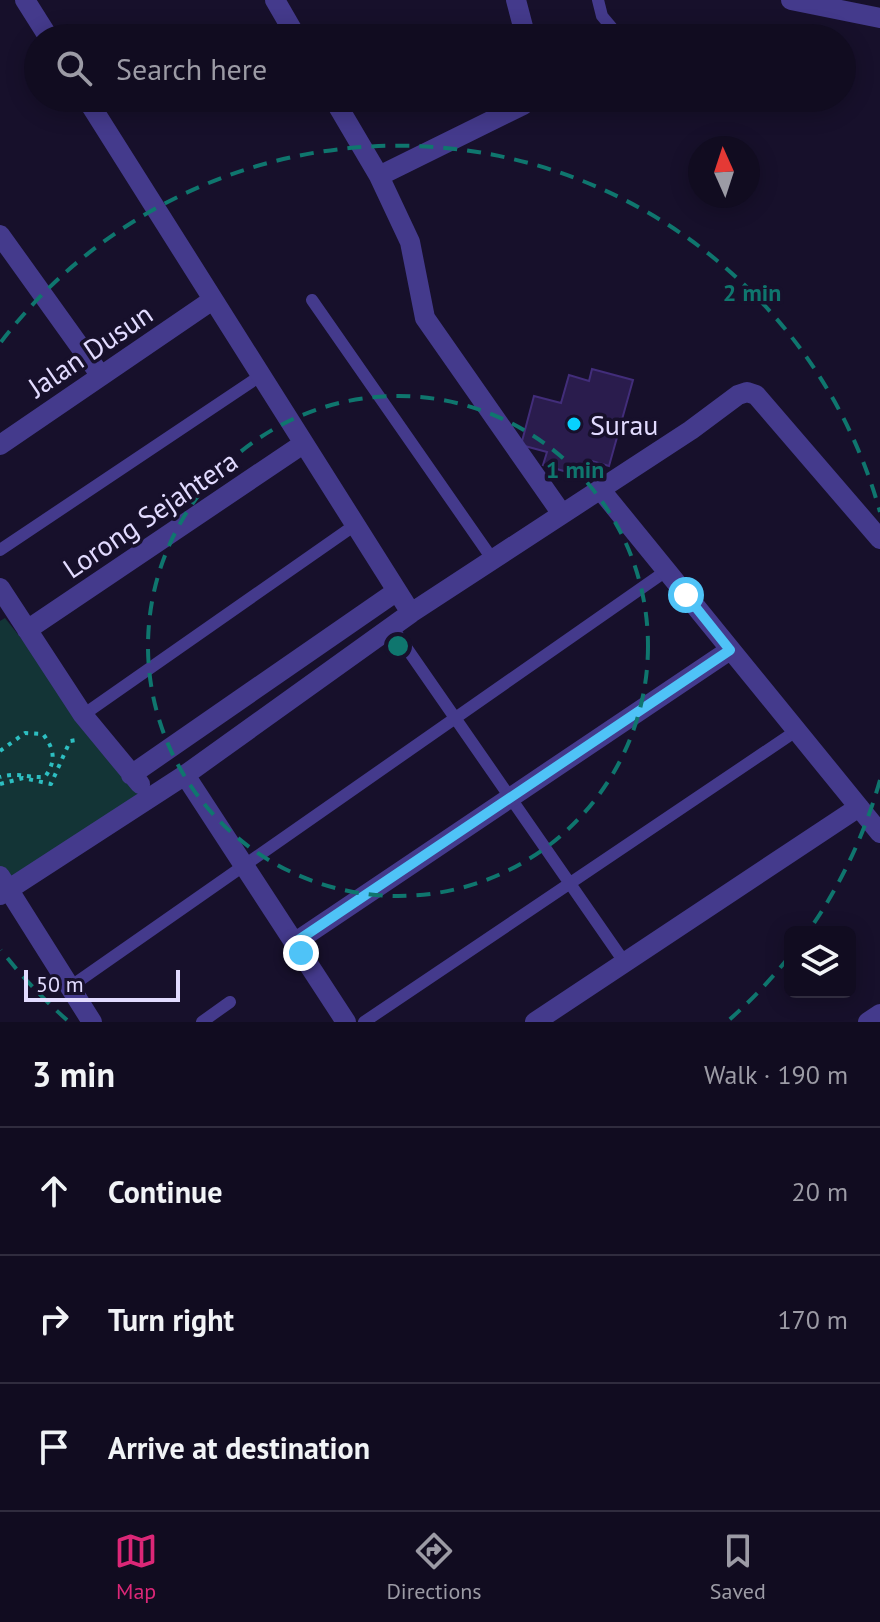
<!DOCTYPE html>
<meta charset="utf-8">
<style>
:root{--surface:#110c20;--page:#1e1a2d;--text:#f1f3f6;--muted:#9c9ba5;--line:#302c3e;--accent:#db2777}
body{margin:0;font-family:"PT Sans",sans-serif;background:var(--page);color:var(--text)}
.controls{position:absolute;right:24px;bottom:24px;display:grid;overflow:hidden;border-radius:12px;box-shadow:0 4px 20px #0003}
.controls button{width:72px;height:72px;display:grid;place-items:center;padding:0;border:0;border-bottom:2px solid var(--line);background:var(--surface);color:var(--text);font:40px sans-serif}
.compass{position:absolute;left:688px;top:136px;width:72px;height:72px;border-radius:50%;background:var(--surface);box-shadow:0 4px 20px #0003;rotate:357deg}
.scale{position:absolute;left:24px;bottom:20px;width:156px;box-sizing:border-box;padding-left:8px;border:4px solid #e2dbff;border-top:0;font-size:22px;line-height:28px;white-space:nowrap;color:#e2dbff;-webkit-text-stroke:6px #17102b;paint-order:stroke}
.stop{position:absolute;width:24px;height:24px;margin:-18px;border:6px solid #4fc3f7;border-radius:50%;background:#fff}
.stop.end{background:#4fc3f7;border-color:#fff;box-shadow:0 2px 8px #0008}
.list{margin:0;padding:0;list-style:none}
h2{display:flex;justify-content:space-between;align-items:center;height:104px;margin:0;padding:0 32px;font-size:34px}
h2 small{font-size:26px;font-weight:400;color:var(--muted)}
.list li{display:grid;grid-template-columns:52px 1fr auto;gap:24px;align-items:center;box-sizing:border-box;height:128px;padding:0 32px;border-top:2px solid var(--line)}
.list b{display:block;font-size:30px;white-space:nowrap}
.list em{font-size:26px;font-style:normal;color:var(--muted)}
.icon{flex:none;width:44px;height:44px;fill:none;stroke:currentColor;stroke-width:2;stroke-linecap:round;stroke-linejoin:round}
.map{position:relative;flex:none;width:880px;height:1022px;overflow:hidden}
.search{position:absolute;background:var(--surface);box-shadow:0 4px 20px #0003;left:24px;right:24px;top:24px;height:88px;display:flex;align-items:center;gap:20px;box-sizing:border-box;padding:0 28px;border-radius:44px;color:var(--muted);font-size:30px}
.sheet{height:488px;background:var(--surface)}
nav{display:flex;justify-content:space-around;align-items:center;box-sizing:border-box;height:112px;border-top:2px solid var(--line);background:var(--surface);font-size:22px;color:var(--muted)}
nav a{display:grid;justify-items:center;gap:4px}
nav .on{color:var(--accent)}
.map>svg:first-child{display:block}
.green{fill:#133436}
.building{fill:#2a1c4d;stroke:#422d7a;stroke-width:2}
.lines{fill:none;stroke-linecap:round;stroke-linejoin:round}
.path{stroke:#2dbec1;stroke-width:4;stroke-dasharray:4 6;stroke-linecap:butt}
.service{stroke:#443a8c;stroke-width:12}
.minor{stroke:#443a8c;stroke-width:20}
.tertiary{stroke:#443a8c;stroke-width:20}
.route{stroke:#4fc3f7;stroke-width:10}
.ring{fill:none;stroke:#0f766e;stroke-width:4;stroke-dasharray:14 10}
.poi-dot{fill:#07d2ff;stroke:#17102b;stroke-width:3}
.labels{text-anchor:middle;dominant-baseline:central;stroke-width:7;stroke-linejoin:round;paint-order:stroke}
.street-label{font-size:28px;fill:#e2dbff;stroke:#17102b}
.poi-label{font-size:28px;fill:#e2dbff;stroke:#17102b;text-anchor:start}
.centre{fill:#0f766e;stroke:#17102b;stroke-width:4}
.ring-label{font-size:24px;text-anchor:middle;font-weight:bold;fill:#0f766e;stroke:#17102b;stroke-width:7;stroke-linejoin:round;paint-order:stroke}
</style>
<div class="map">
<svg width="880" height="1022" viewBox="0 0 880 1022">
<rect width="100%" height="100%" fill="#17102b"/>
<path class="green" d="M5,618L145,795L4,881L0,875V621Z"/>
<path class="building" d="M592,369L633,380L609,466L592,461L588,478L543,465L547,452L521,445L534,396L561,403L569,375L589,381Z"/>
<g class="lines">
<path class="path" d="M0,751L25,733L43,734C55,750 56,761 45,777C28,778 18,772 0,777
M0,784L23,778L51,784L70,741L77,740"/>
<path class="service" d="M598,0L602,16L618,35
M312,300L493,560
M0,550L260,376
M392,627L625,963
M83,715L355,525
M70,987L666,571
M202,1022L230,1002
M364,1022L796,731"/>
<path class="minor" d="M25,0L49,38
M275,0L297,38
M516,0L526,38
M86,98L411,613
M333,98L379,176L410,242L425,318L562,514
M379,176L523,105L531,98
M0,235L101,376
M0,445L211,301
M600,489L880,833
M0,588L83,715L140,784
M27,630L303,444
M131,775L397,591
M185,775L346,1022
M0,876L92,1022
M0,895L185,775L411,613L691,430L738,395L747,392L756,395L880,539
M294,943L730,650
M535,1022L859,807
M868,1022L880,1014"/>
<path class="tertiary" d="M791,0L880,18"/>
</g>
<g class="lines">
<path class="route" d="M301,953L294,943L730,650L686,595"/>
</g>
<g class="ring">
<circle cx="398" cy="646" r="250"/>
<path d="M880 780A500 500 0 0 1 810 929M789 957A500 500 0 0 1 729 1020M67 1020A500 500 0 0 1 1 950M1 342A500 500 0 0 1 880 512"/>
</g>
<circle class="poi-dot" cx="574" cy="424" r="8"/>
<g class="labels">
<g class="street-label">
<text transform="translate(90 350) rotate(-34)">Jalan Dusun</text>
<text transform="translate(150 514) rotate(-34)">Lorong Sejahtera</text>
</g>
<g class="poi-label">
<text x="590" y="424">Surau</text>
</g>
</g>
<circle cx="398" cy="646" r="12" class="centre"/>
<g class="ring-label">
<text x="752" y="301">2 min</text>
<text x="575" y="478">1 min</text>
</g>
</svg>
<div class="controls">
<button><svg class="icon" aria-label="layers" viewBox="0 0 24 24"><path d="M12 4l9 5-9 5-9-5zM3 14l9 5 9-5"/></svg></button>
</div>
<svg class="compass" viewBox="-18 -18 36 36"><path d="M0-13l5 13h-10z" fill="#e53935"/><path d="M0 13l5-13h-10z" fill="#9c9ba5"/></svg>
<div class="scale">50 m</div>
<div class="stop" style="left:686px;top:595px"></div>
<div class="stop end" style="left:301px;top:953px"></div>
<div class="search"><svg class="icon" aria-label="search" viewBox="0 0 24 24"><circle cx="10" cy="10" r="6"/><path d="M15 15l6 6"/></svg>Search here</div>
</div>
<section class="sheet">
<h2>3 min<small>Walk · 190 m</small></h2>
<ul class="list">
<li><svg class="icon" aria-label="ahead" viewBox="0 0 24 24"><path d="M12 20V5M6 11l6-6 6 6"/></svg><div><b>Continue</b></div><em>20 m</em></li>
<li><svg class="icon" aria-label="right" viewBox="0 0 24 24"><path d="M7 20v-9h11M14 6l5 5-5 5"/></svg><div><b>Turn right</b></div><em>170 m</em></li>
<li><svg class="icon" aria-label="arrive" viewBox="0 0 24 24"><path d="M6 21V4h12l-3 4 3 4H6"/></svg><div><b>Arrive at destination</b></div></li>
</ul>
</section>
<nav>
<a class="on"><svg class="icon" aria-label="map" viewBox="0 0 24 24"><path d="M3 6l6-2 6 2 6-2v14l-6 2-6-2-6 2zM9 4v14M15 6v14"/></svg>Map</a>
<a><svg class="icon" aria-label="directions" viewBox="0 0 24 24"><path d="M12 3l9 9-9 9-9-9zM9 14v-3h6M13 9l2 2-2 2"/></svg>Directions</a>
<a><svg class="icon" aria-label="saved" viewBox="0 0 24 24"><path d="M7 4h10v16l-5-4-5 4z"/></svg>Saved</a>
</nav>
